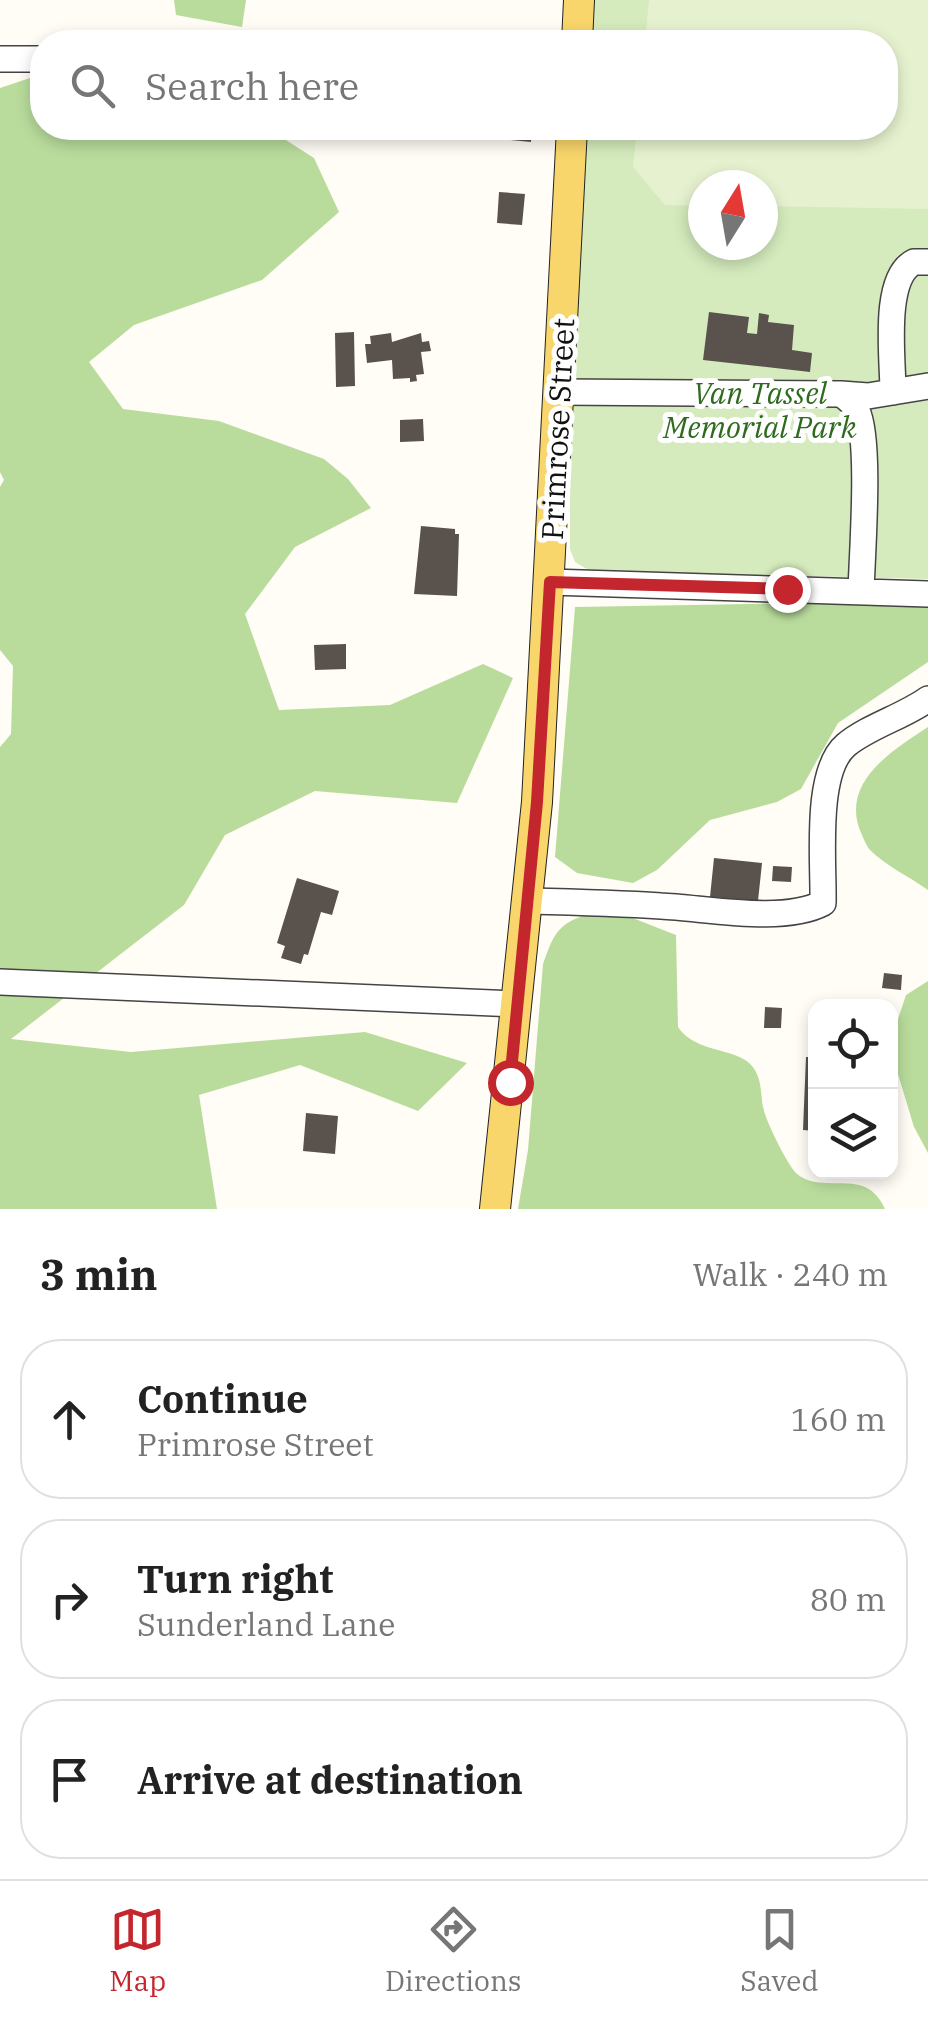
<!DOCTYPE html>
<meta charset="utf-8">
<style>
:root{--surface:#fff;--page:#f2f2f2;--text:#222;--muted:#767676;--line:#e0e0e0;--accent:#c4262e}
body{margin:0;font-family:"IBM Plex Serif",serif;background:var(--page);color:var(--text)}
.controls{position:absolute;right:30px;bottom:30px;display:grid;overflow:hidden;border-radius:20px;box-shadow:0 5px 15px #0003}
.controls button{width:90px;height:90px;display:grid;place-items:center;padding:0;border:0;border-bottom:2px solid var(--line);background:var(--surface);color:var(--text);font:50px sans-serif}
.compass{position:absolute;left:688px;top:170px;width:90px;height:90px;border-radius:50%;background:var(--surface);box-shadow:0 5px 15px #0003;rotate:11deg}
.stop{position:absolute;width:30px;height:30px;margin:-22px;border:8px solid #c4262e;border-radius:50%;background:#fff}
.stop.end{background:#c4262e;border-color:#fff;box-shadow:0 2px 10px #0008}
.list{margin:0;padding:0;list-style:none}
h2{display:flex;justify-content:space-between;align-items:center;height:130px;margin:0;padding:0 40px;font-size:42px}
h2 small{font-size:32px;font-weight:400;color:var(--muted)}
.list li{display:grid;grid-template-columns:65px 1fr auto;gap:30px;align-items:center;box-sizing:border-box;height:160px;margin:0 20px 20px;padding:0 20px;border:2px solid var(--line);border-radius:40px}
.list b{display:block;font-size:38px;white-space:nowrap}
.list p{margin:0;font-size:32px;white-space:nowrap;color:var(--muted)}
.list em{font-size:32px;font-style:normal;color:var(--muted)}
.icon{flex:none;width:55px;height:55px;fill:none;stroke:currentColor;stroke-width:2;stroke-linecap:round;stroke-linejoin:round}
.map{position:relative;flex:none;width:928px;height:1209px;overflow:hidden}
.search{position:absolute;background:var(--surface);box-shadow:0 5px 15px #0003;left:30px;right:30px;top:30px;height:110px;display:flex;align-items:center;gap:25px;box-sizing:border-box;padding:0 35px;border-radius:40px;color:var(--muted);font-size:38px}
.sheet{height:670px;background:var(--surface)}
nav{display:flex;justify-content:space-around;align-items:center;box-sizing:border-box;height:140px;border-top:2px solid var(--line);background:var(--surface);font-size:28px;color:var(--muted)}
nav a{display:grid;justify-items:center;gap:5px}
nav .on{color:var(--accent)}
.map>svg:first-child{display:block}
.green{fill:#d5ebbd;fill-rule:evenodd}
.forest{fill:#b9dc9c}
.pitch{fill:#e6f2cf}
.building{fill:#5a524d}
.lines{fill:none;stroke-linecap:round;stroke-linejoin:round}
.minor-casing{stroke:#444;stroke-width:28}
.major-casing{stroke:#222;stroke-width:32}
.minor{stroke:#fff;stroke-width:25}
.major{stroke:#f9d66b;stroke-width:30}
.route{stroke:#c4262e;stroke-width:12}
.labels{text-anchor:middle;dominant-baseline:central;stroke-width:10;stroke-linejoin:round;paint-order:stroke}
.park-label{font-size:30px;font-style:italic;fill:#2f6b1f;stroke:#fff}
.street-label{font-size:30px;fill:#111;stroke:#fff}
</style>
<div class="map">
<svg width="928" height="1209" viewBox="0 0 928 1209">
<rect width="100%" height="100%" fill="#fffdf5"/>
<path class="green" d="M594,0H928V579L590,571L575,562L570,549V421L586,128H886V42H592ZM703,185H763V245H703Z"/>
<path class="forest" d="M174,0H246L242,27L176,15Z
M36,76L42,77V128H267L314,158L339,212L262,280L134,325L89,362L123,409L219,421L324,459L348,479L371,508L295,547L245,614L279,710L390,705L483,664L513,678L457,803L315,791L225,835L184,905L11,1039L131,1052L365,1032L467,1063L418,1111L300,1065L199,1095L217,1209H0V747L11,734L13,666L0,650V487L4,480L0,472V88Z
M916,601L928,607V662L838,723L801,789L777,802L710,820L657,870L633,883L577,873L555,857L575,607Z
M928,727V890C910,877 884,865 869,849C868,848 863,838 862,835C838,784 891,751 928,727Z
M594,912L625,915L676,935L678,1027C696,1054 737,1047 752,1066C763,1079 760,1096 764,1111C767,1123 788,1166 797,1174C825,1196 866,1165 885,1209H518L528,1150L543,964C555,930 559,923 594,912Z
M928,981V1153L914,1127L891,1051V1040L906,995Z"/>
<path class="pitch" d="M649,0H928V209L763,206V185H703V206L665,205L633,167L637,128H886V42H645Z"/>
<path class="building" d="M481,128H531V142L480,137Z
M499,192L525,194L522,225L497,223Z
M709,312L749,317L747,333L757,334L759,313L769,315L768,322L794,325L792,350L812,353L810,372L703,360Z
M354,332L355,386L336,387L335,333Z
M391,333L392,342L421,333L422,342L429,341L431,351L421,352L424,374L416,375L417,381L410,382V378L393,379L392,360L367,363L365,344H371L370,336Z
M423,419L424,441L400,442V420Z
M421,526L455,529V534H459L457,596L414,594Z
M346,644V669L315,670L314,645Z
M714,858L762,863L758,901L710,897Z
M773,866L792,867L791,882L772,881Z
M297,878L339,891L332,915L321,912L308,955L304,954L301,964L281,958L285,946L277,943Z
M884,973L902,975L901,990L882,988Z
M765,1007L782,1008L781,1028H764Z
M806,1057H816V1131L803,1130Z
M306,1113L338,1116L335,1154L303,1151Z"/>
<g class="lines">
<defs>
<path id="minor" d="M0,59H42
M558,392L841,394C848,399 854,403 857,411C871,440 862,554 861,592
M893,392C893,359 882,278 914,262H928
M841,394L868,396L928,386
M550,582L928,594
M528,901C572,902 616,903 661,906C706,908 783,924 823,903C824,863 814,772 846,745C869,726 903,717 928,699
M0,982L517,1004"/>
<path id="major" d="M577,42L579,0
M495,1209L537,802L572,128"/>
</defs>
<use href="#minor" class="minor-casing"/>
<use href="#major" class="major-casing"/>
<use href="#minor" class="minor"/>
<use href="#major" class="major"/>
</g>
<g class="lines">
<path class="route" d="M510,1082L537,802L550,582L787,589"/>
</g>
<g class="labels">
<g class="park-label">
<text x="760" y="392">Van Tassel<tspan x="760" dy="34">Memorial Park</tspan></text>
</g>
<g class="street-label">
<text transform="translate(557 429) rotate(-87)">Primrose Street</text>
</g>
</g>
</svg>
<div class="controls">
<button><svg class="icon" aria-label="locate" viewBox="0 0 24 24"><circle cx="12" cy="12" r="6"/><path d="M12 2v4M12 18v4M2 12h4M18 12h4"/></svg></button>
<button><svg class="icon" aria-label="layers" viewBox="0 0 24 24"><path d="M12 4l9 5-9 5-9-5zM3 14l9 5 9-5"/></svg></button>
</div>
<svg class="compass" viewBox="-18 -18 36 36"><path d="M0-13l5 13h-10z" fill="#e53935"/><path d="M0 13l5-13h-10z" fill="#767676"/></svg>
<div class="stop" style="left:510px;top:1082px"></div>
<div class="stop end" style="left:787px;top:589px"></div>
<div class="search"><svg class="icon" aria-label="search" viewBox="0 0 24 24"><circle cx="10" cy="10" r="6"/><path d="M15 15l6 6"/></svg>Search here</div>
</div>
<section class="sheet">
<h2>3 min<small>Walk · 240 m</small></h2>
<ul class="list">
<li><svg class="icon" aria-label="ahead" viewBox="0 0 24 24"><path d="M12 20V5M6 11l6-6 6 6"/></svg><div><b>Continue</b><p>Primrose Street</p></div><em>160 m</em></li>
<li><svg class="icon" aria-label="right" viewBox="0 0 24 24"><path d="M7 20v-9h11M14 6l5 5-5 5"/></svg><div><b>Turn right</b><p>Sunderland Lane</p></div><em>80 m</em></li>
<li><svg class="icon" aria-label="arrive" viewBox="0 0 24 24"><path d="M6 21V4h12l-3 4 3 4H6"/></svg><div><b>Arrive at destination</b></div></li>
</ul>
</section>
<nav>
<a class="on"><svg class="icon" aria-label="map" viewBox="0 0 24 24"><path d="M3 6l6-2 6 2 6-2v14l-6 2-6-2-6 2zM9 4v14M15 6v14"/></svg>Map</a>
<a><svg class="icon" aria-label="directions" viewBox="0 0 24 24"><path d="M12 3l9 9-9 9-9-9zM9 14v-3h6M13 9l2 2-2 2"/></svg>Directions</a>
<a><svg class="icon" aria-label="saved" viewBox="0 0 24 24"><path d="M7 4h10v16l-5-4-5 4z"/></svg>Saved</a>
</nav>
